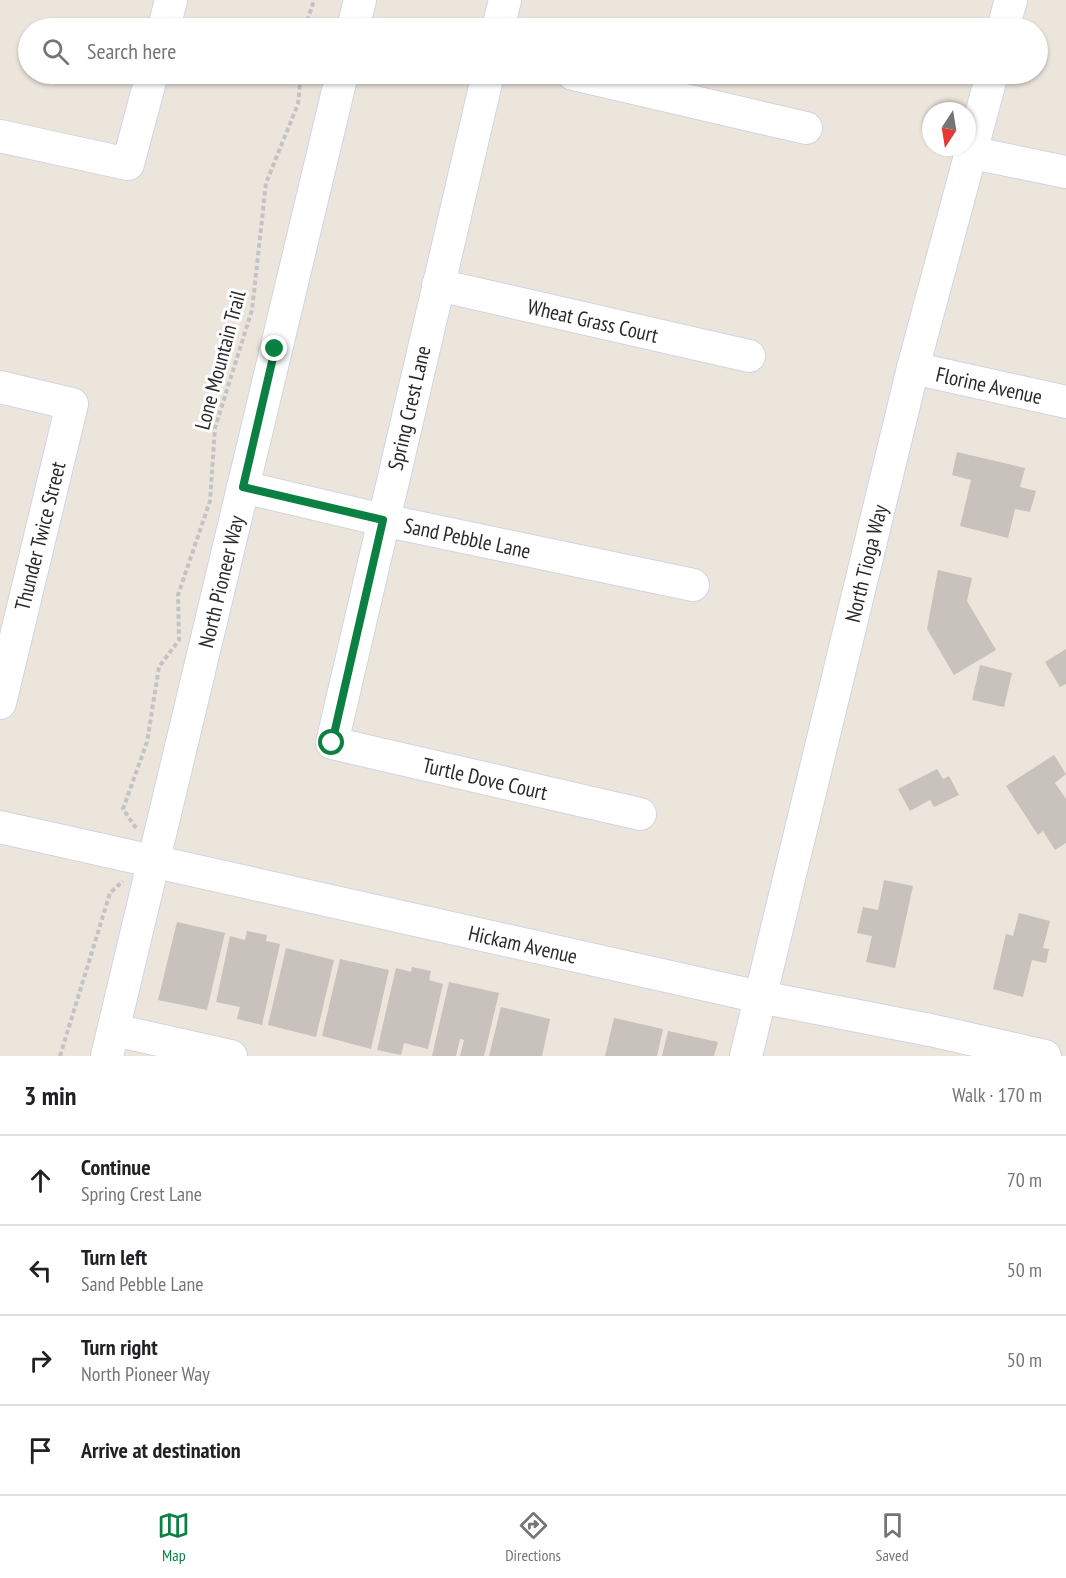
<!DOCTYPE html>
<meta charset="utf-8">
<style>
:root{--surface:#fff;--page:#f2f2f2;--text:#202124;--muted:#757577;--line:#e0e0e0;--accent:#0b8043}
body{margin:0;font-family:"PT Sans Narrow",sans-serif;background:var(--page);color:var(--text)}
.compass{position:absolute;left:922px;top:102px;width:54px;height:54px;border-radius:50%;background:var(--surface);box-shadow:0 2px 4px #0004;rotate:192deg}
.stop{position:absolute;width:18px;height:18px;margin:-14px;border:4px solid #0b8043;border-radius:50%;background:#fff}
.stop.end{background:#0b8043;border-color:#fff;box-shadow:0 2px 6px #0008}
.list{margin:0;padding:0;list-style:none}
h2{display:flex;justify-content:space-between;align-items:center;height:78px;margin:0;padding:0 24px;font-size:26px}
h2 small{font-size:20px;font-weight:400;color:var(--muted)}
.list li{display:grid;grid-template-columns:39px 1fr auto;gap:18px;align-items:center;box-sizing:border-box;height:90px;padding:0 24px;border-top:2px solid var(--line)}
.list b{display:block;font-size:22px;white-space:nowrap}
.list p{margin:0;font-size:20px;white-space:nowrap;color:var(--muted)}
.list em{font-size:20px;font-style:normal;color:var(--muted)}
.icon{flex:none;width:33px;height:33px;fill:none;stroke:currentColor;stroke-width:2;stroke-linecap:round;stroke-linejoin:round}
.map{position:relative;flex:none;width:1066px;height:1056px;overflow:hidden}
.search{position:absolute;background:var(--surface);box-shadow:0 2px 4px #0004;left:18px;right:18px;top:18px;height:66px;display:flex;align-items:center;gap:15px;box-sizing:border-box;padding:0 21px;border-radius:33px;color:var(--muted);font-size:22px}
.sheet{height:438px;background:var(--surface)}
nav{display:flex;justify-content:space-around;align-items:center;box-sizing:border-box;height:84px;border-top:2px solid var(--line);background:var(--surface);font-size:16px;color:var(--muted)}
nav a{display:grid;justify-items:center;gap:3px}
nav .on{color:var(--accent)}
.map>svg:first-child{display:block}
.building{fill:#c7c2bb}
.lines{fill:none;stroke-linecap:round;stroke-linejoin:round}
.minor-casing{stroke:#d1d4e2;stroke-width:34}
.path{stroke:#c3c3c3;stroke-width:4;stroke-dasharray:4.5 3;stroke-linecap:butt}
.minor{stroke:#fff;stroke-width:32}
.route{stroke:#0b8043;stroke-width:8}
.labels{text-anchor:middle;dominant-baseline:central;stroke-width:6;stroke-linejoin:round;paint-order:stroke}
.street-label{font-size:21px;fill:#2a2a2a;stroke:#fff}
</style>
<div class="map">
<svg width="1066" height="1056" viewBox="0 0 1066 1056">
<rect width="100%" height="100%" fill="#ece5dc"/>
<path class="building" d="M957,452L1025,468L1020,487L1036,491L1030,512L1015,509L1008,538L960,526L971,480L952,475Z
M938,570L972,578L967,601L996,650L954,675L927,629Z
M1066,649V684L1060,687L1045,662Z
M980,665L1012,673L1004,707L972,700Z
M1054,755L1066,774L1055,783L1066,799V843L1055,850L1043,831L1038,835L1006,786Z
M937,769L943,779L949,776L959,795L934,807L930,800L910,811L898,789Z
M884,880L913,886L895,968L866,962L872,936L857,933L863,907L878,910Z
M1019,913L1050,921L1043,948L1049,949L1046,963L1032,960L1023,997L993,989L1006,934L1013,936Z
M177,922L225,933L207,1010L158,1000Z
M247,931L267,935L266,941L280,944L262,1025L237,1019L240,1007L216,1002L230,936L245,940Z
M286,948L334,960L316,1037L268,1025Z
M340,959L389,970L371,1049L322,1036Z
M412,967L431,971L429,980L443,984L428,1049L404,1043L401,1055L377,1050L396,968L411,972Z
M449,982L499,993L484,1056H460L464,1040L460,1039L456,1056H432Z
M501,1007L550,1019L542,1056H489Z
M614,1018L663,1029L657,1056H605Z
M668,1031L718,1042L714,1056H662Z"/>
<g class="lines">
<defs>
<g id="minor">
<path d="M164,28L171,0"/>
<path d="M353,28L360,0"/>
<path d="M498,28L505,0"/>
<path d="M1003,28L1011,0"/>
<path id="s1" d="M488,74L332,743L640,814"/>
<path d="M573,74L806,128"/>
<path d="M0,136L128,164L152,74"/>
<path d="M973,153L1066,172"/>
<path id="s2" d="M438,285L749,356"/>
<path id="s3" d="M913,368L1066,402"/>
<path d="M0,387L72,404L0,703"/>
<path id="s4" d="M243,487L383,520L693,585"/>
<path id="s5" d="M0,827L760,997L930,1030L1045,1056"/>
<path d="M114,1030L231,1056"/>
<path id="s6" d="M107,1056L342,74"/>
<path id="s7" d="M746,1056L913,368L992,74"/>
</g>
</defs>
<use href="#minor" class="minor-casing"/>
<path class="path" d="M305,28L314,0
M136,828L123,809L147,742L159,667L179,640L178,595L210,501L215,428L252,310L266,183L298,104L301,74
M60,1056L110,893L123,881"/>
<use href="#minor" class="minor"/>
</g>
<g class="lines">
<path class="route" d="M275,349L243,487L383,520L332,743"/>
</g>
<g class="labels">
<g class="street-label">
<text stroke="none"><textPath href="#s2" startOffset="159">Wheat Grass Court</textPath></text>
<text transform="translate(220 360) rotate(-75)">Lone Mountain Trail</text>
<text stroke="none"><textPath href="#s3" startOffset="78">Florine Avenue</textPath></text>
<text transform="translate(409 408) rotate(-77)">Spring Crest Lane</text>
<text transform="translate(40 536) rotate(-76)">Thunder Twice Street</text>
<text stroke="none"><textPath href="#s4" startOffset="230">Sand Pebble Lane</textPath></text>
<text stroke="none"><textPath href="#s7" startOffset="507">North Tioga Way</textPath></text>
<text stroke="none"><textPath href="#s6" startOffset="488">North Pioneer Way</textPath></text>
<text stroke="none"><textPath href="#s1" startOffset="844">Turtle Dove Court</textPath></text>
<text stroke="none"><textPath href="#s5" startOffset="536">Hickam Avenue</textPath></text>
</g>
</g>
</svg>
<svg class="compass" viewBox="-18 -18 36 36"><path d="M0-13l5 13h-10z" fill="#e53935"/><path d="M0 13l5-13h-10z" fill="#757577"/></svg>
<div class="stop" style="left:332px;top:743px"></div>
<div class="stop end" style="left:275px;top:349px"></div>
<div class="search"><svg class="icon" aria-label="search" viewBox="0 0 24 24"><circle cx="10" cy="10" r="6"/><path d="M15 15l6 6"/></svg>Search here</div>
</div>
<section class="sheet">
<h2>3 min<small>Walk · 170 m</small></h2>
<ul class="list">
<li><svg class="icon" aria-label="ahead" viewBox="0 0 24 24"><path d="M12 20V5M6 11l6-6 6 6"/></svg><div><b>Continue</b><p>Spring Crest Lane</p></div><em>70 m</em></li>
<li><svg class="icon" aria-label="left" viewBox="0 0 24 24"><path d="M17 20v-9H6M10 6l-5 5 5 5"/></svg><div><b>Turn left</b><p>Sand Pebble Lane</p></div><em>50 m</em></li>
<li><svg class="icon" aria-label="right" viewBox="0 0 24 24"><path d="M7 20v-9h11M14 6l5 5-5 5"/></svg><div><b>Turn right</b><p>North Pioneer Way</p></div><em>50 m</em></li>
<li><svg class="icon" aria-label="arrive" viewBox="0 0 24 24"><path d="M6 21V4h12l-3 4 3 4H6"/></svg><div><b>Arrive at destination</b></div></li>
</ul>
</section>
<nav>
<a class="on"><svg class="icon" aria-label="map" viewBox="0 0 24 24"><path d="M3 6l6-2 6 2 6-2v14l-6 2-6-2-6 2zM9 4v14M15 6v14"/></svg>Map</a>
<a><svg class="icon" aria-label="directions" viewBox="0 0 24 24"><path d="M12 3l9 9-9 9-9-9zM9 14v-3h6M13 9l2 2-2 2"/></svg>Directions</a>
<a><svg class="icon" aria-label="saved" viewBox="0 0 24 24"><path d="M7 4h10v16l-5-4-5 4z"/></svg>Saved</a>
</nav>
